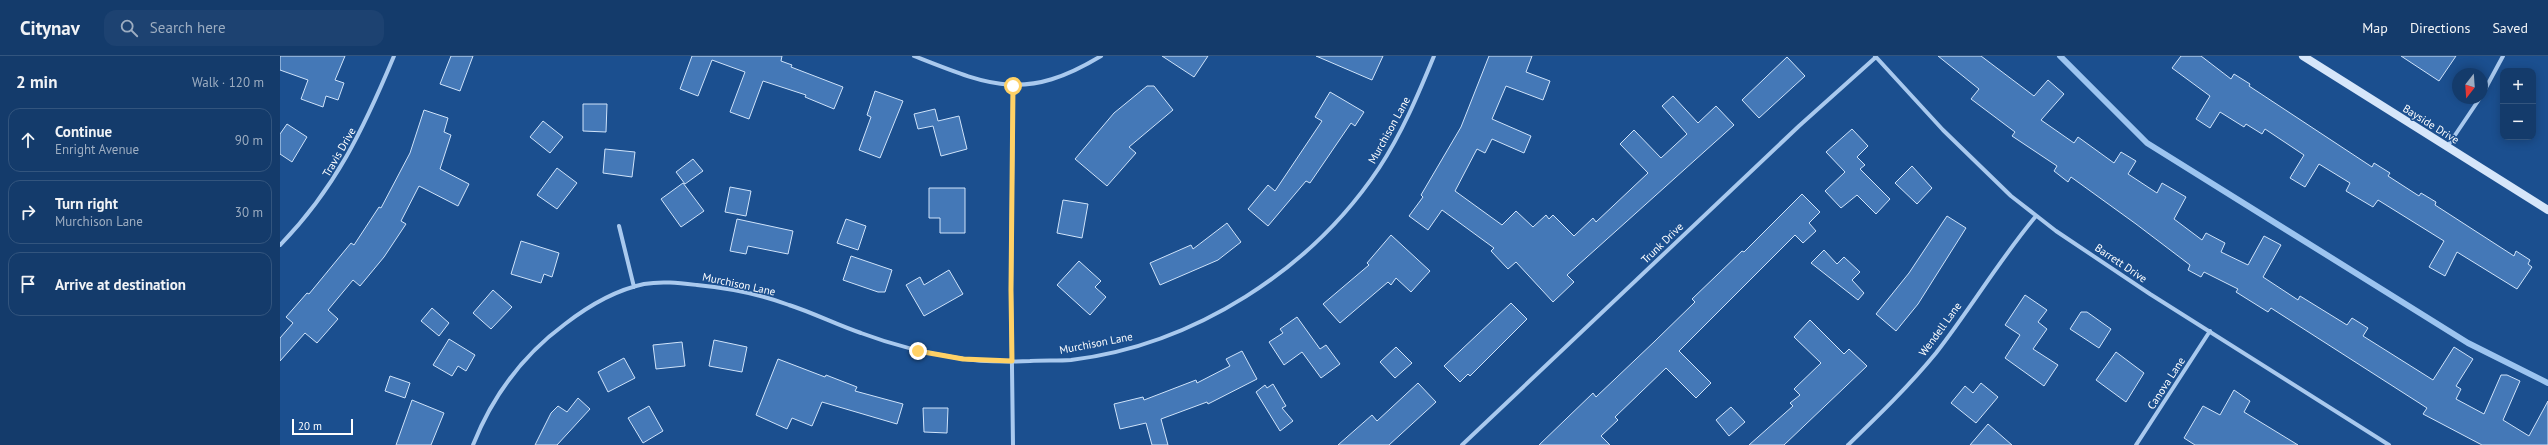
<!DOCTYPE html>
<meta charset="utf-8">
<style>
:root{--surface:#143b6b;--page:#1d4271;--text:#f1f3f6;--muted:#9dadc1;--line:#33557e}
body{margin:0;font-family:"PT Sans",sans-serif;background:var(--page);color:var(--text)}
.controls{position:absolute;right:12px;top:12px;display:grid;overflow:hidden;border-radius:8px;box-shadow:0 2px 10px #0003}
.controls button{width:36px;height:36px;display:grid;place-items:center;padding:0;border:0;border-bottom:1px solid var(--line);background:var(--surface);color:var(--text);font:20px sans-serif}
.compass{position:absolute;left:2172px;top:12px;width:36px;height:36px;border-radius:50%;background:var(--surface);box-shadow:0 2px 10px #0003;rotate:197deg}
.scale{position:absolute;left:12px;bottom:10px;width:61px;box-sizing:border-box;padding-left:4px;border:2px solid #fff;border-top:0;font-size:11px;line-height:14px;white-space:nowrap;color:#fff;-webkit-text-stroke:3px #1b4f8f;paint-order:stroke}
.stop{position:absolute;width:12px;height:12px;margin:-9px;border:3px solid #ffd166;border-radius:50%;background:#fff}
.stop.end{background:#ffd166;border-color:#fff;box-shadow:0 1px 4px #0008}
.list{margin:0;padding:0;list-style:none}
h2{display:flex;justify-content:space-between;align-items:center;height:52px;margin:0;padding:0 16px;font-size:17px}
h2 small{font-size:13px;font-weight:400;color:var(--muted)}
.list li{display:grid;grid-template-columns:26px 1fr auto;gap:12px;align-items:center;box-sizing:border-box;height:64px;margin:0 8px 8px;padding:0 8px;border:1px solid var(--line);border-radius:12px}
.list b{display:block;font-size:15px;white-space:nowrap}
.list p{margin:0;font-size:13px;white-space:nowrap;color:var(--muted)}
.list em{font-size:13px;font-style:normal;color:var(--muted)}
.icon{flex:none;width:22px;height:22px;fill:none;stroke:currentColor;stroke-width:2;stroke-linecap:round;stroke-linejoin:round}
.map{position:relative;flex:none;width:2268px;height:389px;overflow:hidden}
header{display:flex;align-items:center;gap:24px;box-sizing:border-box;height:56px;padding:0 20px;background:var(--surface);border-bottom:1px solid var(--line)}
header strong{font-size:19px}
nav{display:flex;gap:22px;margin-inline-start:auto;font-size:14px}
.search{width:280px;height:36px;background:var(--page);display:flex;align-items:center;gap:10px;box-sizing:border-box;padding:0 14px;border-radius:12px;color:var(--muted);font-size:15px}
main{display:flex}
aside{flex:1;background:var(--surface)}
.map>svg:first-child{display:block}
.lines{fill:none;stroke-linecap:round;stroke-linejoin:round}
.stream{stroke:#9cc4f0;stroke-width:6}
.building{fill:#4478b7;stroke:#cfe3fa}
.street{stroke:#a9c9ee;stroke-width:4}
.secondary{stroke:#d6e6fa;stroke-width:8}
.route{stroke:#ffd166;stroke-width:5}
.labels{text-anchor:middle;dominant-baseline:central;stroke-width:3;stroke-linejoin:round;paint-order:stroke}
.street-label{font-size:11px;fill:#fff;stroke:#1b4f8f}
</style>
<header>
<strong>Citynav</strong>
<div class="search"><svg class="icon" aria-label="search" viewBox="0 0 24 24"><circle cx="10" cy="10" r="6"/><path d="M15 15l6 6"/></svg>Search here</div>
<nav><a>Map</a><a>Directions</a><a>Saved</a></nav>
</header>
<main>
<aside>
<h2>2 min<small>Walk · 120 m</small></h2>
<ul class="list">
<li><svg class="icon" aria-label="ahead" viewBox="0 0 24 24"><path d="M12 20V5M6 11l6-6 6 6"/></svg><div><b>Continue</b><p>Enright Avenue</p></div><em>90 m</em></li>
<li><svg class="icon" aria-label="right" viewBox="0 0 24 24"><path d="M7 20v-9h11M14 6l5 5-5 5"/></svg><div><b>Turn right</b><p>Murchison Lane</p></div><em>30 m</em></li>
<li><svg class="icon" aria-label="arrive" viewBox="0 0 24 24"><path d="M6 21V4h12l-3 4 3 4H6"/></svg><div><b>Arrive at destination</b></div></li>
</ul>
</aside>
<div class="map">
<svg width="2268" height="389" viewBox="0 0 2268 389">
<rect width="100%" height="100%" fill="#1b4f8f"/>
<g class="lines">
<path class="stream" d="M1780,0L1867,87L2188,287L2268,327"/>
</g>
<path class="building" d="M0,0H65L55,24L64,27L58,44L46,40L43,51L21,43L28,24L0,14Z
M171,0H193L180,35L160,28Z
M412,0H502L501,5L512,9L511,11L563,31L554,53L525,41L526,39L483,25L469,63L450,56L465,16L432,4L418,40L400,33Z
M882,0H928L914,21Z
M1036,0H1103L1092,24Z
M1209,0H1252L1246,16L1270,25L1263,44L1226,30L1212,63L1251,80L1244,97L1212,83L1205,97L1197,93L1175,135L1222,169L1236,155L1253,171L1266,159L1269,163L1273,159L1294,180L1313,162L1316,166L1368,117L1340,88L1354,74L1381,102L1407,78L1382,50L1393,40L1418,67L1436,50L1454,69L1287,219L1294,226L1273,246L1236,206L1228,213L1211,195L1214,192L1162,154L1148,174L1129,160L1143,141L1141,139L1181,71Z
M1658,0H1701L1754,40L1768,24L1784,38L1761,64L1794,87L1798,81L1834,107L1841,96L1856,105L1848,118L1877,137L1882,127L1906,141L1894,163L1922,184L1926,177L1945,187L1941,196L1968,209L1984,180L2001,189L1983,221L2018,244L2020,240L2067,269L2072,262L2088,272L2083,280L2153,324L2174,291L2193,303L2176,330L2181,333L2176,343L2204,358L2221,319H2227L2240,325L2223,364L2249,380L2268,345V389H2202L2143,358L2147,352L1991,252L1988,256L1956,236L1958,233L1924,216L1921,221L1908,214L1910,209L1856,168L1791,121L1788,126L1774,115L1777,110L1732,80L1735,76L1691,43L1699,33Z
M1901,0H1921L1951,23L1954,18L1970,28L1969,30L2092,111L2094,107L2110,117L2108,120L2139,140L2141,137L2156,146L2155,149L2234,200L2236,195L2250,204L2248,208L2252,211L2237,233L2177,196L2165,220L2149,211L2164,185L2098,144L2093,151L2066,135L2070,127L2039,108L2025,131L2010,122L2024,99L1985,73L1982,78L1966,68L1964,71L1940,56L1930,72L1916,63L1930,40L1892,12Z
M2121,0H2176L2159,25Z
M1507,1L1525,20L1479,62L1462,44Z
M867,30H874L893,54L849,91L856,97L827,130L795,103L834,57Z
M595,35L623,45L600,102L579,94L591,61L587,59Z
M1050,36L1084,56L1075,70L1071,67L1030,127L1026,125L988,170L968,153L988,129L995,135L1042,65L1035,61Z
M303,48H327L326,76L303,75Z
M655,53L658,65L679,60L687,93L661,100L653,70L638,73L634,58Z
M144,54L168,62L164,76L171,79L160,113L189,128L178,150L139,130L121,165L126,168L104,201L80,230L73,224L48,254L58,263L37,287L25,277L0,305V282L13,267L6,261L27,237L29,238L71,187L74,189L99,151L101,152L130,97Z
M263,65L283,81L270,97L250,81Z
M7,68L27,81L12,106L0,98V78Z
M1572,73L1588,90L1577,101L1585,109L1580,113L1610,143L1596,158L1577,139L1561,152L1545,135L1565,116L1546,96Z
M325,93L355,96L352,121L323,117Z
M413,103L423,115L405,128L396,116Z
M1632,110L1652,132L1637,148L1615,127Z
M277,112L297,127L277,153L257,139Z
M403,127L424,155L401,171L381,143Z
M450,131L471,135L466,160L445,156Z
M649,132H685V177H660V162H649Z
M1522,138L1540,156L1529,167L1536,175L1523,187L1515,179L1399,295L1431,327L1416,342L1386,312L1335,361L1338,364L1321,380L1330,389H1259L1313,337L1316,341L1375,285L1415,246L1412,243L1462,195L1464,196Z
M783,144L808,148L802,182L777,177Z
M1667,160L1686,172L1638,248L1616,275L1596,258L1629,217Z
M457,163L513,175L508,198L468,190L466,198L450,195Z
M566,163L586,170L578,194L557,187Z
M947,167L961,186L938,204L880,229L870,207L911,189L913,193Z
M1111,179L1150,215L1131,236L1116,222L1111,229L1108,226L1060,267L1043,248L1089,209L1087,207Z
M241,185L279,197L272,221L264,218L261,227L231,218Z
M1544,194L1557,208L1564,201L1580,216L1572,224L1584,237L1578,244L1531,207Z
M571,200L612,214L605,236H598L563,224Z
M799,205L821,225L815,231L826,241L810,259L777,229Z
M669,214L683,238L644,260L626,229L640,221L644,229Z
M213,234L232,251L211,273L193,257Z
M1745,239L1767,254L1758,266L1767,273L1753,293L1778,309L1764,330L1725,302L1740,279L1725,269Z
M1231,247L1247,263L1190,320L1188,318L1180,326L1164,310Z
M152,252L169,267L159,280L141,265Z
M1801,256H1807L1831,273L1819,292L1790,273Z
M1017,261L1040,293L1046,289L1060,308L1041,322L1022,296L1004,309L989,286L1003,277L1000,273Z
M1530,264L1564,298L1569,293L1587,310L1504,389H1469L1513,350L1510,347L1520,339L1514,333L1541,307L1514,281Z
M169,283L195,299L186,315L178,310L172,320L153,309Z
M434,284L467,291L462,316L429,310Z
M402,286L405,310L376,313L373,289Z
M1116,291L1132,307L1115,322L1100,306Z
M962,295L977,323L928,348L927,346L881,363L888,389H872L866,367L840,373L834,348L863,341L864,344L916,324L917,327L950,310L946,303Z
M1836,296L1864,317L1846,346L1816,324Z
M344,302L355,322L328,336L318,316Z
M498,303L545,321L546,319L577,331L575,335L623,348L617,368L542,346L532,370L512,362L507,373L476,359Z
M110,320L130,327L125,342L105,335Z
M1138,327L1156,346L1109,389H1058L1092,359L1097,365Z
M1701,327L1718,341L1696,367L1671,347L1685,330L1693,337Z
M993,328L1006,350L1002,352L1013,365L1000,375L976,336L985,329L987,332Z
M1954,334L1970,345L1964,356L2018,389H1915L1904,382L1923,350L1940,359Z
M298,342L310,353L277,389H255L271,357L278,350L287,356Z
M132,344L164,357L151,389H116Z
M369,350L383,375L363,387L348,362Z
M1451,351L1465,366L1449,380L1436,364Z
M643,352H668L667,377L644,376Z
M1708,368L1732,389H1690Z"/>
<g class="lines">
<path class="street" d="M634,0C710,30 745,46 821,0
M1595,0L1663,74L1731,140L1776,175L1870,238L2109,389
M2202,39L2223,0
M2167,91L2200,42
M339,170L354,231
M0,189C55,133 84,72 114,0
M193,389C212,341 243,299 285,268C307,251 336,234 364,228C382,225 399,227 417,229C448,232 480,238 509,249C534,257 557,269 581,277C613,289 645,297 678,302C701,306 726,306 750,305C763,304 777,305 791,304C914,289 1031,214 1099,112C1122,77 1138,39 1154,0
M733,389L731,234L733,30
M1182,389L1519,70L1596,1
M1568,389C1599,359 1629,330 1656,297C1691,252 1720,203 1756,160
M1856,389L1930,275"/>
<path class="secondary" d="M2023,0L2268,154"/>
</g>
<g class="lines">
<path class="route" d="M638,295L683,303L732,305L731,234L733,30"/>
</g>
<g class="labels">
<g class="street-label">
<text transform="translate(2151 68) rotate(32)">Bayside Drive</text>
<text transform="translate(1109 74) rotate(-61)">Murchison Lane</text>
<text transform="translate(59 96) rotate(-60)">Travis Drive</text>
<text transform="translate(1382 187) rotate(-44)">Trunk Drive</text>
<text transform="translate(1841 207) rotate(34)">Barrett Drive</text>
<text transform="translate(459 228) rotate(12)">Murchison Lane</text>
<text transform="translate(1660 273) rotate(-54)">Wendell Lane</text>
<text transform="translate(816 287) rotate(-11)">Murchison Lane</text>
<text transform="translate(1886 327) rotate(-57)">Canova Lane</text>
</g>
</g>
</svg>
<div class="controls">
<button>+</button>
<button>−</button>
</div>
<svg class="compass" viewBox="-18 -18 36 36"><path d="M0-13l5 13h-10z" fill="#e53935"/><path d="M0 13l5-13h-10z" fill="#9dadc1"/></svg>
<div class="scale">20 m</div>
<div class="stop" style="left:733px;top:30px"></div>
<div class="stop end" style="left:638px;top:295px"></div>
</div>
</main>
